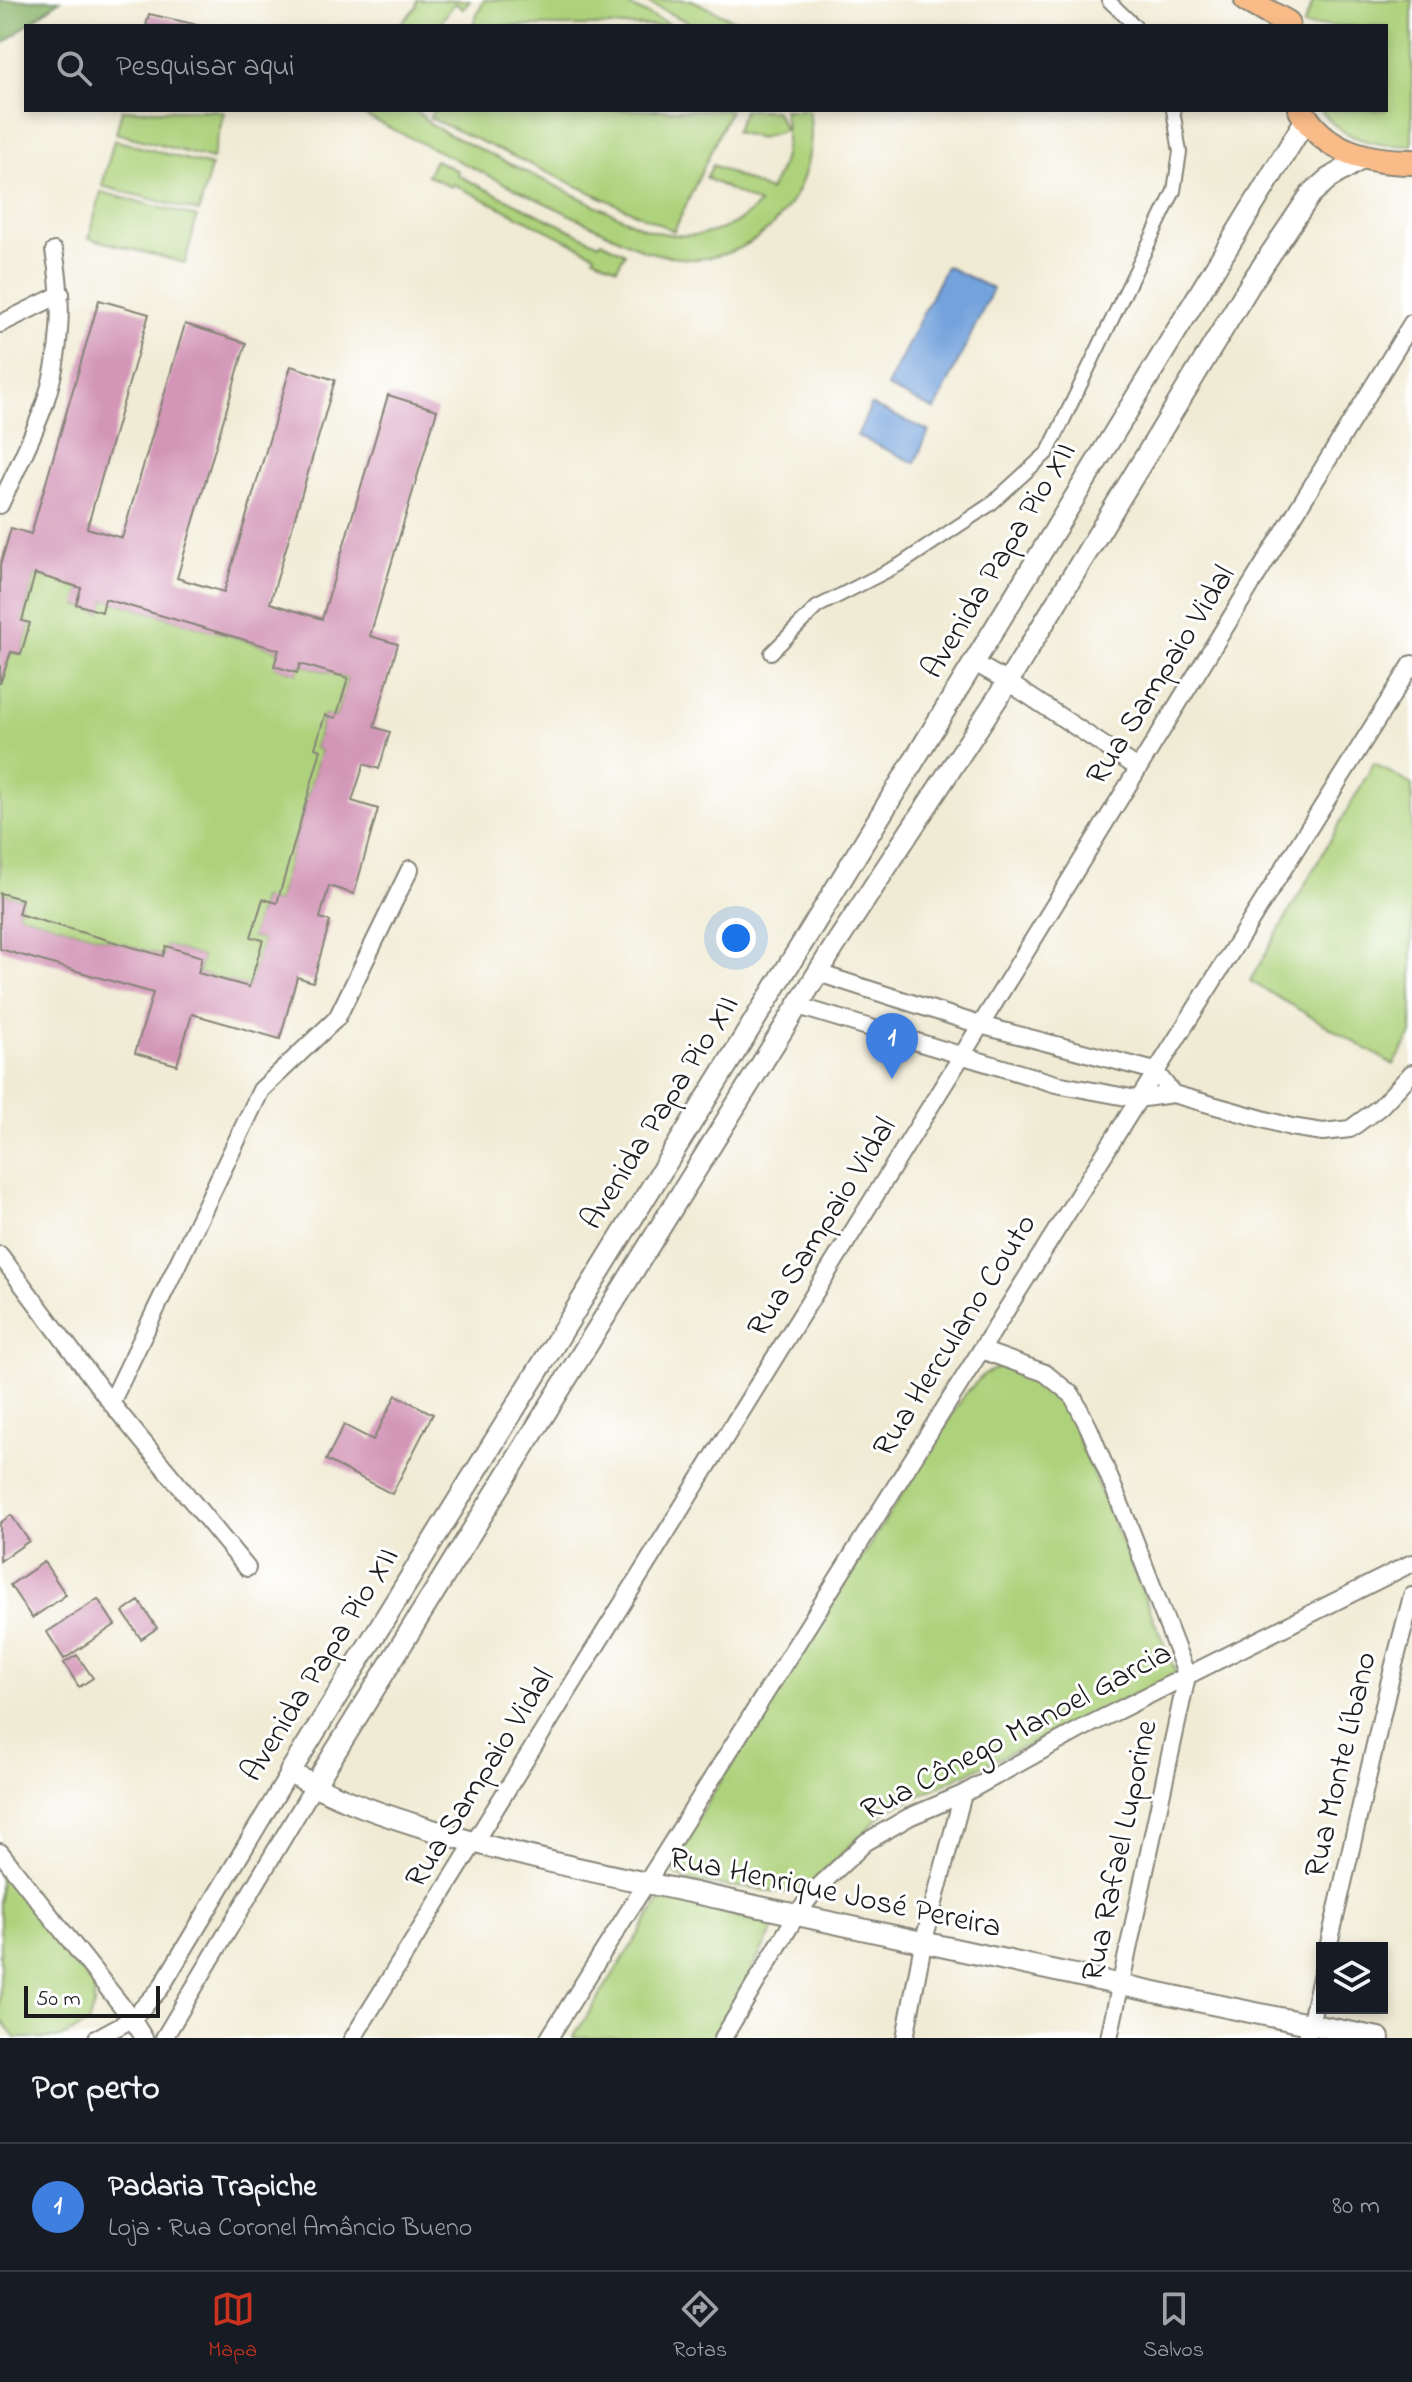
<!DOCTYPE html>
<html lang="pt">
<meta charset="utf-8">
<style>
:root{--surface:#171b24;--page:#20242c;--text:#f1f3f6;--muted:#9ea1a6;--line:#363941;--accent:#c8321e}
body{margin:0;font-family:"Indie Flower",sans-serif;background:var(--page);color:var(--text)}
.controls{position:absolute;right:24px;bottom:24px;display:grid;overflow:hidden;border-radius:0px;box-shadow:0 4px 12px #0003}
.controls button{width:72px;height:72px;display:grid;place-items:center;padding:0;border:0;border-bottom:2px solid var(--line);background:var(--surface);color:var(--text);font:40px sans-serif}
.scale{position:absolute;left:24px;bottom:20px;width:136px;box-sizing:border-box;padding-left:8px;border:4px solid #1c1c1c;border-top:0;font-size:22px;line-height:28px;white-space:nowrap;color:#1c1c1c;-webkit-text-stroke:6px #fff;paint-order:stroke}
.you{position:absolute;left:736px;top:938px;width:28px;height:28px;margin:-20px;border:6px solid #fff;border-radius:50%;background:#1a73e8;box-shadow:0 0 0 12px #1a73e833}
.badge{display:grid;place-items:center;width:52px;height:52px;border-radius:50%;background:var(--accent);color:#fff;font-size:26px;font-weight:700}
.pin{position:absolute;translate:-50% -66px;filter:drop-shadow(0 2px 4px #0008)}
.pin::after{content:'';position:absolute;top:42px;width:28px;height:24px;background:inherit;clip-path:polygon(0 0,100% 0,50% 100%)}
.list{margin:0;padding:0;list-style:none}
h2{display:flex;justify-content:space-between;align-items:center;height:104px;margin:0;padding:0 32px;font-size:34px}
h2 small{font-size:26px;font-weight:400;color:var(--muted)}
.list li{display:grid;grid-template-columns:52px 1fr auto;gap:24px;align-items:center;box-sizing:border-box;height:128px;padding:0 32px;border-top:2px solid var(--line)}
.list b{display:block;font-size:30px;white-space:nowrap}
.list p{margin:0;font-size:26px;white-space:nowrap;color:var(--muted)}
.list em{font-size:26px;font-style:normal;color:var(--muted)}
.icon{flex:none;width:44px;height:44px;fill:none;stroke:currentColor;stroke-width:2;stroke-linecap:round;stroke-linejoin:round}
.map{position:relative;flex:none;width:1412px;height:2038px;overflow:hidden}
.search{position:absolute;background:var(--surface);box-shadow:0 4px 12px #0003;left:24px;right:24px;top:24px;height:88px;display:flex;align-items:center;gap:20px;box-sizing:border-box;padding:0 28px;border-radius:0px;color:var(--muted);font-size:30px}
.sheet{height:232px;background:var(--surface)}
nav{display:flex;justify-content:space-around;align-items:center;box-sizing:border-box;height:112px;border-top:2px solid var(--line);background:var(--surface);font-size:22px;color:var(--muted)}
nav a{display:grid;justify-items:center;gap:4px}
nav .on{color:var(--accent)}
.map>svg:first-child{display:block}
.green{fill:#aed27b;stroke:#65774c;stroke-width:2}
.forest{fill:#8ab46b;stroke:#536844;stroke-width:2}
.water{fill:#73a2dc;stroke:#485f7c;stroke-width:2}
.building{fill:#d396b7}
.lines{fill:none;stroke-linecap:round;stroke-linejoin:round}
.pedestrian-casing{stroke:#868478;stroke-width:16}
.minor-casing{stroke:#868478;stroke-width:20}
.tertiary-casing{stroke:#868478;stroke-width:24}
.primary-casing{stroke:#868478;stroke-width:28}
.pedestrian{stroke:#fff;stroke-width:12}
.minor{stroke:#fff;stroke-width:16}
.tertiary{stroke:#fff;stroke-width:20}
.primary{stroke:#f9bc89;stroke-width:24}
.labels{text-anchor:middle;dominant-baseline:central;stroke-width:6;stroke-linejoin:round;paint-order:stroke}
.street-label{font-size:32px;fill:#1c1c1c;stroke:#fff}
</style>
<div class="map">
<svg width="1412" height="2038" viewBox="0 0 1412 2038">
<rect width="100%" height="100%" fill="#fff"/>
<filter id="ink" filterUnits="userSpaceOnUse"><feTurbulence type="fractalNoise" baseFrequency=".0125" numOctaves="2"/><feDisplacementMap in="SourceGraphic" scale="16" xChannelSelector="R" yChannelSelector="G"/><feConvolveMatrix kernelMatrix="1 2 1 2 8 2 1 2 1" color-interpolation-filters="sRGB"/></filter>
<filter id="wash" filterUnits="userSpaceOnUse"><feTurbulence type="fractalNoise" baseFrequency=".006" numOctaves="4" result="noise"/><feDisplacementMap in="SourceGraphic" scale="32" xChannelSelector="R" yChannelSelector="G"/><feGaussianBlur stdDeviation="1.8" result="paint"/><feColorMatrix in="noise" values="0 0 0 0 0 0 0 0 0 0 0 0 0 0 0 0 0 1.4 0 .05"/><feComposite in="paint" operator="in"/></filter>
<g filter="url(#wash)">
<rect width="100%" height="100%" fill="#f0ebd4"/>
<path class="green" d="M417,0H470L463,9L455,3L443,19L441,26H399L416,7Z
M484,0H617L673,26H472Z
M642,0H692L746,26H696Z
M1314,0H1412V145C1379,148 1340,139 1321,110H1386V26H1303Z
M122,110H215L224,113L212,159L116,133Z
M364,110H415L433,126L448,134L643,228C684,242 728,237 759,204L706,178L713,165L769,191C785,167 790,138 783,110H809C821,182 774,252 699,259C680,260 662,255 645,251L363,115Z
M433,110H730L674,231L430,118Z
M744,110H775L785,130L760,138L735,132Z
M114,140L211,166L199,212L102,186Z
M435,160L458,171L457,175L599,244L601,241L625,253L617,268L594,257L595,254L453,184L451,187L427,175Z
M101,192L197,217L185,263L89,238Z
M35,574L81,588L77,605L101,612L105,599L279,650L275,666L297,673L300,664L348,678L336,718L324,715L315,748L321,750L277,903L262,899L252,937L263,940L249,987L198,973L202,957L166,946L163,956L18,914L22,899L0,893V686L11,652L21,654L30,623L22,621Z
M1374,763L1412,785V1034L1394,1065L1250,981Z
M1002,1366L1056,1385L1177,1675L886,1811L811,1884L794,1893L689,1882L675,1874L673,1857L965,1394L984,1374Z
M0,1866L94,1987V2005L88,2024L60,2038H15L0,2018Z
M662,1897L775,1926L715,2038H573Z"/>
<path class="forest" d="M0,0H60L0,46Z"/>
<path class="water" d="M946,266L993,289L935,410L887,387Z
M871,405L929,431L915,463L857,436Z"/>
<g id="blocks">
<path class="building" d="M149,14L198,25V26H146Z
M99,300L149,314L87,528L122,538L185,324L246,343L177,578L224,592L291,366L335,380L270,603L322,619L388,395L437,410L370,636L398,644L374,727L390,732L379,769L364,764L352,801L378,809L354,894L329,886L320,918L330,921L313,982L297,977L280,1039L192,1014L177,1065L135,1053L153,993L0,949V893L22,899L18,914L163,956L166,946L202,957L198,973L249,987L263,940L251,937L263,899L277,903L321,750L315,748L325,715L336,718L348,678L300,664L297,673L274,666L279,650L105,599L102,612L76,604L81,588L35,574L22,621L30,623L21,654L11,652L0,684V566L11,528L31,534Z
M396,1395L433,1414L392,1494L326,1460L344,1425L373,1440Z
M11,1515L29,1541L0,1561V1523Z
M44,1562L66,1595L32,1618L10,1585Z
M98,1599L115,1625L64,1659L47,1632Z
M139,1601L157,1628L141,1639L123,1612Z
M77,1655L93,1678L79,1687L64,1663Z"/>
</g>
</g>
<g filter="url(#ink)">
<use href="#blocks" fill-opacity="0" stroke="#868478" stroke-width="2"/>
<g class="lines">
<defs>
<path id="pedestrian" d="M1108,0L1135,26
M771,653L817,607L901,564L991,504L1048,452L1174,191L1180,152L1173,110"/>
<path id="minor" d="M0,324L61,294
M0,505C15,472 33,438 45,403C61,355 64,301 54,251
M973,662L1008,682L1138,768
M818,973L980,1025L1155,1071L1173,1094
M798,1006L1056,1084L1137,1099L1173,1094L1291,1127L1323,1132L1350,1129L1380,1107L1412,1073
M0,1255L111,1403L247,1568
M981,1350L1045,1373L1072,1395L1089,1428L1128,1523L1187,1676L1109,2038
M111,1403L261,1090L337,1018L410,869
M0,1852L132,2019L144,2038
M1328,1948L1389,1684L1412,1596
M97,2038L132,2019L160,1989L290,1772
M164,2038L314,1786
M353,2038L961,1057L1412,323
M549,2038L1412,664
M723,2038L796,1916L816,1889L866,1842L909,1817L963,1794L1081,1729L1412,1563
M905,2038L923,1944L963,1794
M1307,2038L1322,1973"/>
<path id="tertiary" d="M1306,119L808,934L290,1772C333,1798 381,1814 429,1829C525,1859 624,1878 723,1899C942,1946 1160,1995 1379,2038
M314,1786L834,947L1008,682L1251,283L1311,194L1328,179L1363,158"/>
<path id="primary" d="M1247,0L1287,23
M1301,110C1324,152 1368,162 1412,162"/>
</defs>
<use href="#pedestrian" class="pedestrian-casing"/>
<use href="#minor" class="minor-casing"/>
<use href="#tertiary" class="tertiary-casing"/>
<use href="#primary" class="primary-casing"/>
<use href="#pedestrian" class="pedestrian"/>
<use href="#minor" class="minor"/>
<use href="#tertiary" class="tertiary"/>
<use href="#primary" class="primary"/>
</g>
</g>
<g class="labels">
<g class="street-label">
<text transform="translate(1000 561) rotate(-59)">Avenida Papa Pio XII</text>
<text transform="translate(1162 676) rotate(-58)">Rua Sampaio Vidal</text>
<text transform="translate(661 1113) rotate(-58)">Avenida Papa Pio XII</text>
<text transform="translate(823 1228) rotate(-58)">Rua Sampaio Vidal</text>
<text transform="translate(956 1336) rotate(-58)">Rua Herculano Couto</text>
<text transform="translate(321 1665) rotate(-58)">Avenida Papa Pio XII</text>
<text transform="translate(1017 1733) rotate(-28)">Rua Cônego Manoel Garcia</text>
<text transform="translate(1342 1765) rotate(-77)">Rua Monte Líbano</text>
<text transform="translate(481 1779) rotate(-58)">Rua Sampaio Vidal</text>
<text transform="translate(1121 1851) rotate(-78)">Rua Rafael Luporine</text>
<text transform="translate(835 1894) rotate(12)">Rua Henrique José Pereira</text>
</g>
</g>
</svg>
<div class="controls">
<button><svg class="icon" aria-label="layers" viewBox="0 0 24 24"><path d="M12 4l9 5-9 5-9-5zM3 14l9 5 9-5"/></svg></button>
</div>
<div class="scale">50 m</div>
<div class="you"></div>
<div class="pin badge" style="left:892px;top:1079px;background:#3f7fe0">1</div>
<div class="search"><svg class="icon" aria-label="search" viewBox="0 0 24 24"><circle cx="10" cy="10" r="6"/><path d="M15 15l6 6"/></svg>Pesquisar aqui</div>
</div>
<section class="sheet">
<h2>Por perto<small></small></h2>
<ul class="list">
<li><span class="badge" style="background:#3f7fe0">1</span><div><b>Padaria Trapiche</b><p>Loja · Rua Coronel Amâncio Bueno</p></div><em>80 m</em></li>
</ul>
</section>
<nav>
<a class="on"><svg class="icon" aria-label="map" viewBox="0 0 24 24"><path d="M3 6l6-2 6 2 6-2v14l-6 2-6-2-6 2zM9 4v14M15 6v14"/></svg>Mapa</a>
<a><svg class="icon" aria-label="directions" viewBox="0 0 24 24"><path d="M12 3l9 9-9 9-9-9zM9 14v-3h6M13 9l2 2-2 2"/></svg>Rotas</a>
<a><svg class="icon" aria-label="saved" viewBox="0 0 24 24"><path d="M7 4h10v16l-5-4-5 4z"/></svg>Salvos</a>
</nav>
